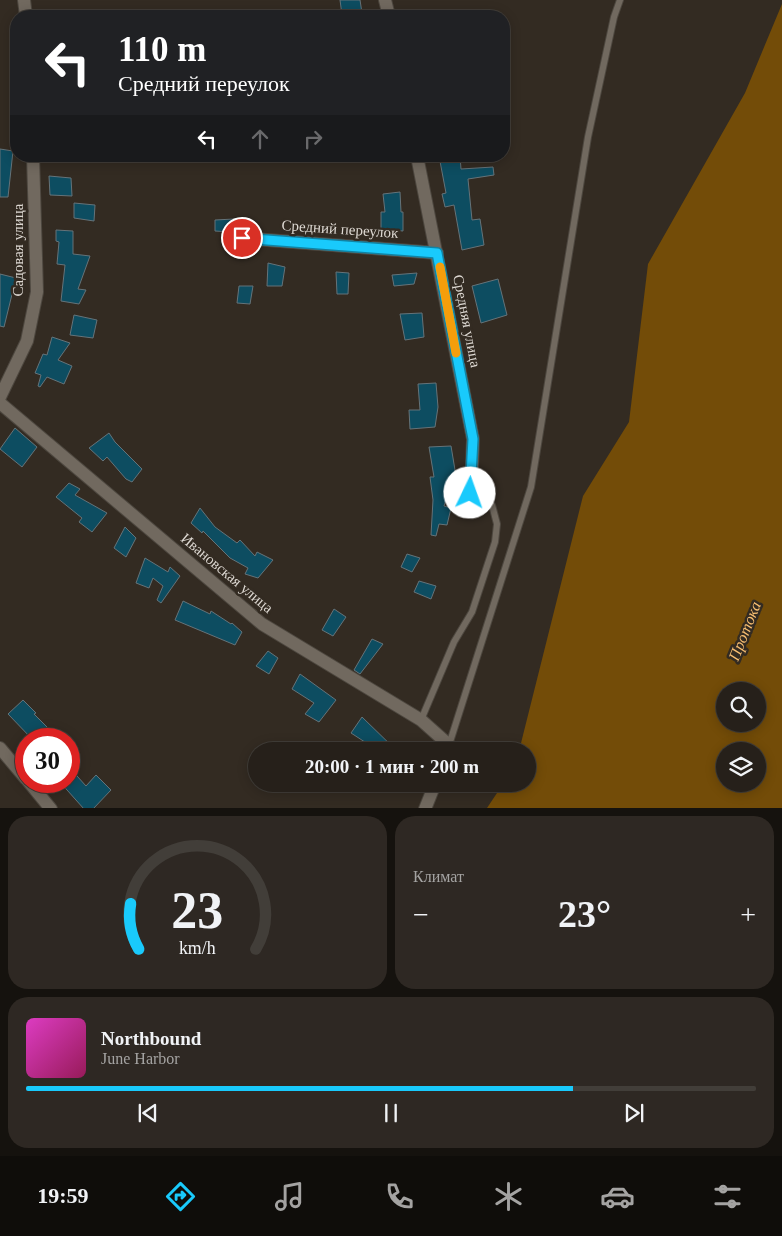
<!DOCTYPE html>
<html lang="ru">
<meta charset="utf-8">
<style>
:root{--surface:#26201a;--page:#2e2823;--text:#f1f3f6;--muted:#a4a3a2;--line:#423e39;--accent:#19cafc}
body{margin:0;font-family:"Times New Roman",serif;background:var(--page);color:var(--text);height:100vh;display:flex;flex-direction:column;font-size:19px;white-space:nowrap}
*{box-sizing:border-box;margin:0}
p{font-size:16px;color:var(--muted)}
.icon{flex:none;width:28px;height:28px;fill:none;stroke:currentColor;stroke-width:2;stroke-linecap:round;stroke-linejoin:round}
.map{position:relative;height:808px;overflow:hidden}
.sheet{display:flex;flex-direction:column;gap:8px;padding:8px;background:#15120e;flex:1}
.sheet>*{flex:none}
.guide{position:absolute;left:10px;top:10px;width:500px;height:152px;border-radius:20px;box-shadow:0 2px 12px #0003,0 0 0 1px var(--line);background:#202124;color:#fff;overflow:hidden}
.tools{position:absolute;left:716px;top:682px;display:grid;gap:10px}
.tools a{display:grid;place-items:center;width:50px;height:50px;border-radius:50%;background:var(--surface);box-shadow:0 2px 12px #0003,0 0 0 1px var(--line);font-size:25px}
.speed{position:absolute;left:15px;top:728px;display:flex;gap:10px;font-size:25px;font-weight:700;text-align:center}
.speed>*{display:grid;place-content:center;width:65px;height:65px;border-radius:50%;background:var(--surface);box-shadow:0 2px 12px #0003,0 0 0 1px var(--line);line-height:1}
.speed .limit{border:8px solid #d22;background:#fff;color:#111}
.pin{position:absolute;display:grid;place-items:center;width:42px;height:42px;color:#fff;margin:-21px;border:2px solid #fff;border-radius:50%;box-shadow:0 1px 5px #0007}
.me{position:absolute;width:55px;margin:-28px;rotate:3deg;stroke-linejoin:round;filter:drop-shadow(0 0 4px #0008)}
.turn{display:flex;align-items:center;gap:18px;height:105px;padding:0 25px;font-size:22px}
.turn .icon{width:65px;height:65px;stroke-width:2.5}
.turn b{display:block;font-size:35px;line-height:42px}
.lanes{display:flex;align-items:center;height:48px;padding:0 25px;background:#0003;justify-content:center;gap:25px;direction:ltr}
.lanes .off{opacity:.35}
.big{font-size:38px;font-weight:700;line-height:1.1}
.sheet .tile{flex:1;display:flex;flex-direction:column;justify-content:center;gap:8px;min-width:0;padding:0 18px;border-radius:20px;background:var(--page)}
.sheet .dial{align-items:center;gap:0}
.dial svg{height:130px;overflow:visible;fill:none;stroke:var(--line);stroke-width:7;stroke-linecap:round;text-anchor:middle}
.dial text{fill:var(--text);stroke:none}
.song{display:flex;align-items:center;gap:15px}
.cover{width:60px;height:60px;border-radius:8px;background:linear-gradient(135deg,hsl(310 70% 55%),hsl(330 70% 35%))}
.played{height:5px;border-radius:2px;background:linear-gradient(90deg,var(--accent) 75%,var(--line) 75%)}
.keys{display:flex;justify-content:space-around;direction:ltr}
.heat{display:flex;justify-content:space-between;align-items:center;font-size:28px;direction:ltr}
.sheet .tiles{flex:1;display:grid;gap:8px;grid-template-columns:1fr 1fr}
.tile:last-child{grid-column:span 2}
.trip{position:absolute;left:248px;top:742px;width:288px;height:50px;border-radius:25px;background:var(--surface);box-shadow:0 2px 12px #0003,0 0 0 1px var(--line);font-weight:700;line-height:50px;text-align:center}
.tab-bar{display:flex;height:80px;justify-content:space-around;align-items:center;background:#0f0d0a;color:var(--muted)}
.tab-bar .icon{width:35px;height:35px}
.tab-bar .current{color:var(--accent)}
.tab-bar b{font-size:22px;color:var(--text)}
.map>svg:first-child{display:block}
.water{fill:#734c08;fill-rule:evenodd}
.building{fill:#0d4d61;stroke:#657379}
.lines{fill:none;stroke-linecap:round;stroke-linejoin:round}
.lane-casing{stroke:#4d473f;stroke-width:8}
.street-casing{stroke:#4d473f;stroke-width:14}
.lane{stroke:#71695f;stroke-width:6}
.street{stroke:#71695f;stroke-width:12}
.route-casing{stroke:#1083a4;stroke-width:12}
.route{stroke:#19cafc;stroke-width:9}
.slow{stroke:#f59e0b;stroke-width:9}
.labels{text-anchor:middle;stroke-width:5;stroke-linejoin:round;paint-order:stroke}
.street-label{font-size:15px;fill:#ddd8d2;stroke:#332b22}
.water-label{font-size:16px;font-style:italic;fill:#f8be71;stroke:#332b22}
</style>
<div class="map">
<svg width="782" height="809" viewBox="0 0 782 809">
<rect width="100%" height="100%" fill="#332b22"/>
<!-- water -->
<path class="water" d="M782 4V808H487L503 784H526V751H519L583 496 629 422 648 264 745 93ZM725 691H758V724H725ZM725 751H758V784H725Z"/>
<!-- building -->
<g class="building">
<path d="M340 0H360L362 13 342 15Z"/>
<path d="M0 149 13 151 8 197H0Z"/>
<path d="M439 156H460L461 169 493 167 494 175 468 179 472 220 480 219 484 245 462 250 454 205 445 207 442 194 446 193Z"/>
<path d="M49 176 71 178 72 196 50 195Z"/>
<path d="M400 192 401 212H403V231L381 229V212H385L383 194Z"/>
<path d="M74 203 95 205 94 221 74 218Z"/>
<path d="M234 219 231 232 215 231V220Z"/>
<path d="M56 230 73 231V254L90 256 78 289 86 290 79 304 61 301 65 265 57 264 59 242 56 241Z"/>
<path d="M268 263 285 267 282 286H267Z"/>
<path d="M336 272 349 273 348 294H337Z"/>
<path d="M417 273 414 284 394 286 392 275Z"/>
<path d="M0 274 16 278 4 327 0 326Z"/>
<path d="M498 279 507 315 481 323 472 286Z"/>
<path d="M239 286H253L250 304 237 303Z"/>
<path d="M422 313 424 337 405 340 400 314Z"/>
<path d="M74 315 97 320 93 338 70 335Z"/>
<path d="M52 337 70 343 58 360 72 366 64 384 47 377 40 387 38 386 41 375 35 373 43 354 47 355Z"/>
<path d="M436 383 438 407 435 427 410 429 409 410H420L418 384Z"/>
<path d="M15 428 37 447 22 467 0 449Z"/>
<path d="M109 433 115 442 142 469 132 482 126 479 107 457 103 461 89 448Z"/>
<path d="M451 446 455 470 444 506 451 508 447 525 439 524 436 536 431 535 433 500 430 477H434L429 447Z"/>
<path d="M69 483 80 489 75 495 107 513 92 532 79 522 82 518 56 497Z"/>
<path d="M200 508 215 527 237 543 240 540 255 556 257 552 273 560 258 578 245 574 248 568 230 558 203 531 202 533 191 523Z"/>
<path d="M125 527 136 538 126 557 114 548Z"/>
<path d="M407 554 420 558 412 572 401 567Z"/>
<path d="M145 558 168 572 170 567 180 576 161 603 157 600 163 586 153 578 149 588 136 583Z"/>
<path d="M419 581 436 586 431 599 414 592Z"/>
<path d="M183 601 210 614 211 611 231 624 232 623 242 632 235 645 175 620Z"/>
<path d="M334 609 346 617 333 636 322 630Z"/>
<path d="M372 639 383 644 360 674 354 670Z"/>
<path d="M268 651 278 658 269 674 256 666Z"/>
<path d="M300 674 336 700 319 722 305 714 314 703 292 689Z"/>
<path d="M23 700 36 713 34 714 59 739H32L8 714Z"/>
<path d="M362 717 397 751H376L370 747 371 746 351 733Z"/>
<path d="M69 767 86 786 96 775 111 790 93 809H84L59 781H69Z"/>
</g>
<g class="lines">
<defs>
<g id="lane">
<path d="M421 720 454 642 472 612 495 542 497 524 492 505 471 493"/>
<path d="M449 745 531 487 588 137 614 17 620 0"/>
</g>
<g id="street">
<path d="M24 0 26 16"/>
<path d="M385 0 389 16"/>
<path d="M417 156 473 439 471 493"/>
<path d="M241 238 437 253"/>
<path d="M0 397 27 341 37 292 33 156"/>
<path d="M0 403 262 624 421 720 449 745 447 751"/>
<path d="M0 748 26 779"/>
<path d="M28 781 51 809"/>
<path d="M425 809 435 784"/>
</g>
</defs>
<!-- lane casing -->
<use href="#lane" class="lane-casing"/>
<!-- street casing -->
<use href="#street" class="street-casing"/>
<!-- lane -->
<use href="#lane" class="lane"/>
<!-- street -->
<use href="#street" class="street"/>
</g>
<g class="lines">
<defs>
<path id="route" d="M242 238 437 253 473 439 470 493"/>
</defs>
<!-- route casing -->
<use href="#route" class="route-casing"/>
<!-- route -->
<use href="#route" class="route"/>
<!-- slow -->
<path class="slow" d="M440 267 456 353"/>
</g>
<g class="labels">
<!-- street labels -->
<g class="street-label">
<text transform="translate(340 229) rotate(4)" y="5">Средний переулок</text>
<text transform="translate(18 250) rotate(-90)" y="5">Садовая улица</text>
<text transform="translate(467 321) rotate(79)" y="5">Средняя улица</text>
<text transform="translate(227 573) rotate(40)" y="5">Ивановская улица</text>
</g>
<!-- water labels -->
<g class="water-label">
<text transform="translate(744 631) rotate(-68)" y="6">Протока</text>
</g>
</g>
</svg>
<div class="tools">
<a><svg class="icon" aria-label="search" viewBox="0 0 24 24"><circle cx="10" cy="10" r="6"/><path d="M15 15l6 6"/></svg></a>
<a><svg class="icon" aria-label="layers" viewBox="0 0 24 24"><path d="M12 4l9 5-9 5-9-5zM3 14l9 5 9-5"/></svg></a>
</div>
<div class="speed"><div class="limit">30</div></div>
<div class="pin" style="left:242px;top:238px;background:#d93025"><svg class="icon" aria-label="arrive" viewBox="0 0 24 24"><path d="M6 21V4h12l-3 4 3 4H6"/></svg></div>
<svg class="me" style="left:470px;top:493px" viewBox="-20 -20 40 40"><circle r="19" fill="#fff"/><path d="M0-13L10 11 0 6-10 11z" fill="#19cafc"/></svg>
<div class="trip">20:00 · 1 мин · 200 m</div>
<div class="guide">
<div class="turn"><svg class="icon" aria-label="left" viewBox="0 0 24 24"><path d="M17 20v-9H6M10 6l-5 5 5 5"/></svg><div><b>110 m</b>Средний переулок</div></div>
<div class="lanes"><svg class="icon" aria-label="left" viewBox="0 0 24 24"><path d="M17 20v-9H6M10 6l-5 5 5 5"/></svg><svg class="icon off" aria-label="ahead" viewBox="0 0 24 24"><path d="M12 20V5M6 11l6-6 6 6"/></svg><svg class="icon off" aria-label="right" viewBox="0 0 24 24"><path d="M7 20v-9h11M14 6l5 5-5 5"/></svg></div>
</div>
</div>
<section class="sheet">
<div class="tiles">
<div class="tile dial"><svg viewBox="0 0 100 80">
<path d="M14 69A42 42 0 1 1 86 69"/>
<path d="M14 69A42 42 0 0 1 9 41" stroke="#19cafc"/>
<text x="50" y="56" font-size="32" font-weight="700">23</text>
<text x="50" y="72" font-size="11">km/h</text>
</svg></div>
<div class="tile"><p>Климат</p>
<div class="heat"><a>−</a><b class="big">23°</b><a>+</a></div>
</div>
<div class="tile">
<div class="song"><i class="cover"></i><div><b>Northbound</b><p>June Harbor</p></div></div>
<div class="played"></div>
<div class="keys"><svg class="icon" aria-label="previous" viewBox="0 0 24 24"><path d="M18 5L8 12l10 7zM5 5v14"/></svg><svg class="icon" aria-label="pause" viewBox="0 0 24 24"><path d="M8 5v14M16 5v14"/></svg><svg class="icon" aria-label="next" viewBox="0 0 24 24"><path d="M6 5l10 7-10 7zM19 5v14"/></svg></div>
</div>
</div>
</section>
<nav class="tab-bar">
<b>19:59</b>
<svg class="icon current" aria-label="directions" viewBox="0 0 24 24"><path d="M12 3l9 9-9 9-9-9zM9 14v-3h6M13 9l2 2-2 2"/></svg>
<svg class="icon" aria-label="music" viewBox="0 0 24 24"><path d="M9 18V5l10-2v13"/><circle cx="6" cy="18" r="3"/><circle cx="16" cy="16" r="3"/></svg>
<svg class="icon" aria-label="phone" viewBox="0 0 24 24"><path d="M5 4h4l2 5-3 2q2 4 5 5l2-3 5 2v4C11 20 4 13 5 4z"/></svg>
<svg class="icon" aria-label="climate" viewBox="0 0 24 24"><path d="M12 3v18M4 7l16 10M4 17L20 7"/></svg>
<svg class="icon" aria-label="car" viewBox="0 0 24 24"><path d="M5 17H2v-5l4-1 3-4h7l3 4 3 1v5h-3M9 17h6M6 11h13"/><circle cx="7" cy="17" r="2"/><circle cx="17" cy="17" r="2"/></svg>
<svg class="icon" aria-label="filters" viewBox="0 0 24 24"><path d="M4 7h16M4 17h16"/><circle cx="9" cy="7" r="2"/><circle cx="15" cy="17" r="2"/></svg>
</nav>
